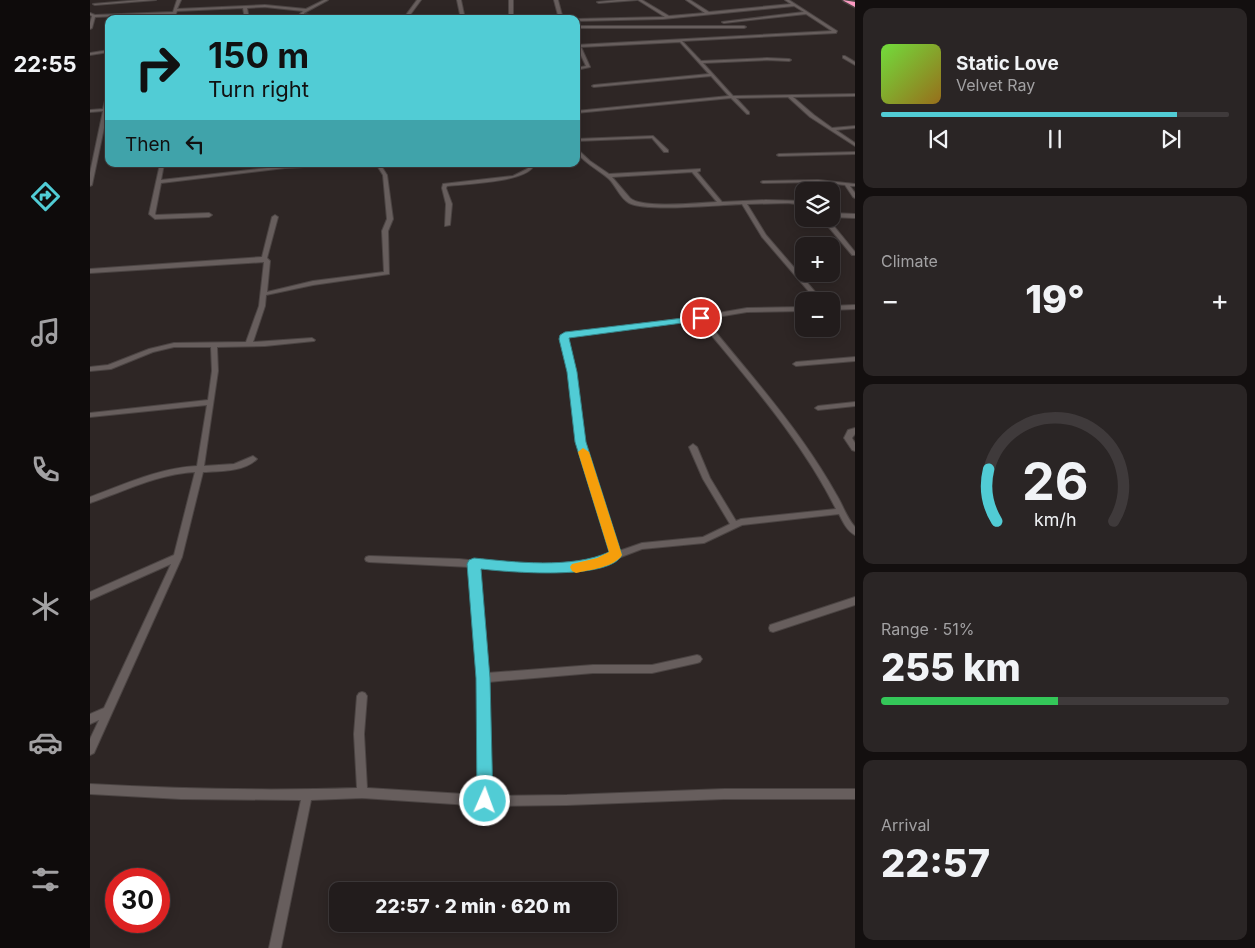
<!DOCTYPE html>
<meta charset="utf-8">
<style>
:root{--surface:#221c1c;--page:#2a2525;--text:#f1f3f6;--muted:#a2a1a3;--line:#3f3a3b;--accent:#51ccd5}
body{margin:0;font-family:Inter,sans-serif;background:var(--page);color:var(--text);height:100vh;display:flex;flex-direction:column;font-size:19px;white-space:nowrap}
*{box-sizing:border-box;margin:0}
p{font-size:16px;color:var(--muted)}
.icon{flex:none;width:28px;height:28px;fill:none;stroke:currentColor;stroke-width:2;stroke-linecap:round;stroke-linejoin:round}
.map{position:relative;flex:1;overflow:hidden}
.sheet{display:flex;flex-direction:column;gap:8px;padding:8px;background:#130f0f;width:400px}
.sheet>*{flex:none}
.hud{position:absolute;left:15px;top:15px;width:475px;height:152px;border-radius:10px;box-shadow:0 2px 12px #0003,0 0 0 1px var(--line);background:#51ccd5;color:#111;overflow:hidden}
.tools{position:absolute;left:705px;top:182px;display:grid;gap:10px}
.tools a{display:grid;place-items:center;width:45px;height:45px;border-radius:10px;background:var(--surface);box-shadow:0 2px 12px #0003,0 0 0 1px var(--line);font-size:25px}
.speed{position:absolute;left:15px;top:868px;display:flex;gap:10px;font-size:25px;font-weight:700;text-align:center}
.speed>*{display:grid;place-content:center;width:65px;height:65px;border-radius:50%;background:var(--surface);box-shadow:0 2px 12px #0003,0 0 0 1px var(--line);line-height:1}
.speed .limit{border:8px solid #d22;background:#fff;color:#111}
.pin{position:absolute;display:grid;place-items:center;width:42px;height:42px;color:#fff;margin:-21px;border:2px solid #fff;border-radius:50%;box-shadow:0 1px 5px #0007}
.me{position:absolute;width:55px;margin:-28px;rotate:2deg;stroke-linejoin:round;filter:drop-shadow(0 0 4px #0008)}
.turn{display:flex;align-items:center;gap:18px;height:105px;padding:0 20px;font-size:22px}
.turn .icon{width:65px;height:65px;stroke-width:2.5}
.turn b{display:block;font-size:35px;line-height:42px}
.then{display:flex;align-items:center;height:48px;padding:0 20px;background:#0003;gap:10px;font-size:19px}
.big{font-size:38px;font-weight:800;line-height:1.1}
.sheet .tile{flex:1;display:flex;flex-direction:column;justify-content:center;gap:8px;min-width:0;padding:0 18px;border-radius:10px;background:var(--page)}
.sheet .dial{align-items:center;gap:0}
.dial svg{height:130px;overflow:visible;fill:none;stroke:var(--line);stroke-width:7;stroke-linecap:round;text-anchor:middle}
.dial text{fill:var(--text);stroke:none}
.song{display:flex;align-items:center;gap:15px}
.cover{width:60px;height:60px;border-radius:8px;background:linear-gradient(135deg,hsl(100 70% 55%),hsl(40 70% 35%))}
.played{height:5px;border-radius:2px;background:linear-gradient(90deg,var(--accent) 85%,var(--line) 85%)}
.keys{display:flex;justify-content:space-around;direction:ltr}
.heat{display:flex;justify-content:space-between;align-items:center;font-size:28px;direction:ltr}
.charge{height:8px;border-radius:4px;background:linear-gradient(90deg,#34c759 51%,var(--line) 0)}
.trip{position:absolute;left:239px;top:882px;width:288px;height:50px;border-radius:10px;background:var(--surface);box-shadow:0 2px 12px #0003,0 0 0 1px var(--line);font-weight:800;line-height:50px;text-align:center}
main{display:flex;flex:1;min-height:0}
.menu{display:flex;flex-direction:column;width:90px;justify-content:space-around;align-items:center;background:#0e0b0b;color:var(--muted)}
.menu .icon{width:35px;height:35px}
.menu .current{color:var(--accent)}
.menu b{font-size:22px;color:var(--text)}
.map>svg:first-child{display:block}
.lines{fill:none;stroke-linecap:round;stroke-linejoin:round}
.street-casing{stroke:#4b4443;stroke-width:2}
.highway-casing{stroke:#4b4443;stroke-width:3}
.street{fill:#675e5d;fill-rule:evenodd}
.highway{fill:#fb9ac2;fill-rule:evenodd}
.route{fill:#51ccd5;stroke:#35858a}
.slow{fill:#f59e0b}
</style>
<main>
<nav class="menu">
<b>22:55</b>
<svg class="icon current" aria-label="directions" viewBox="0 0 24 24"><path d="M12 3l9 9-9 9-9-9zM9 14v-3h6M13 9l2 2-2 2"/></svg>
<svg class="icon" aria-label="music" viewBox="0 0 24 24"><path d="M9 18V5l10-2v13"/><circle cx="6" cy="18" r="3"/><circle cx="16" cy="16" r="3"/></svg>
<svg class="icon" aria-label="phone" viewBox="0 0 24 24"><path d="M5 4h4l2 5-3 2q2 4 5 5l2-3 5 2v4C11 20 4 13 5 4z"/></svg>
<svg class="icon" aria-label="climate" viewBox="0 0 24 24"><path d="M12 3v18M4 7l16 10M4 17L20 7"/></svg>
<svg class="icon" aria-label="car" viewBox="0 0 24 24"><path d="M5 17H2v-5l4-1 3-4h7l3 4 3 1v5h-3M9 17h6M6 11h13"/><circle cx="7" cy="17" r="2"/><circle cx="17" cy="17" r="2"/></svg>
<svg class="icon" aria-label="filters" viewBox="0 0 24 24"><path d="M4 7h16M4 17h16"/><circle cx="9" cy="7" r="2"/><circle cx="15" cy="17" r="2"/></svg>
</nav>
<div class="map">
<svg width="765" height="948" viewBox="0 0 765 948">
<rect width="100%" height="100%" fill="#2e2625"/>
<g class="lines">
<defs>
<g id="street">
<path d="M49 0H66L5 5 3 4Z"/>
<path d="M87 0H91L87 9 175 5 216 9 234 0H238L214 13V14L242 19 213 16 212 19H208L209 15 213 11 175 7 157 8 159 19H155L153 8 87 11 84 19H80L82 14 5 17 2 28 0 29V23L2 16 0 15V13L5 15 83 12Z"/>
<path d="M327 0H331L317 19H313Z"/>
<path d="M367 0H371L375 19H371Z"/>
<rect x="419" y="0" width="4" height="19"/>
<path d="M464 0H468L473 19H469Z"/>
<path d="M527 0H547L509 3 507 2Z"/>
<path d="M548 0H552L579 16 615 13 596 0H600L619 12 701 4 695 0H699L747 31 746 33 592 41 611 61 677 58 699 59 701 60 699 61 677 60 613 63 643 96 765 94V96L703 97 724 115 742 128 765 126V128L746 130 765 143V146L720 117 698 97 646 98 659 112V114H657L641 98 486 113V111L639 96 621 76 504 87 502 86 504 85 619 74 590 42 491 47 500 67 486 70V68L496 66 486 45 742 31 716 14 634 23 632 22 714 12 704 6 573 19 486 21V19L575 17Z"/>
<path d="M486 26H654L656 27 654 28H486Z"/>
<path d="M19 50V52L0 55V53Z"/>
<path d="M753 56H755L765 62V65L753 58Z"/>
<path d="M19 91V104L2 185 0 186V173L13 111 0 112V110L13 109 17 92Z"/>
<path d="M563 136 578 150V152H574L562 138 486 141V139Z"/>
<path d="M486 148 500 161 519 174 610 169V171L607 172 632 202 676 200 714 201V205L698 203 657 204 676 235 733 301H727L672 237 652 204C629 205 556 212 539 203 530 198 526 186 519 179 509 170 496 164 486 152ZM602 172 627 202C610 203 552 209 540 198L522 177Z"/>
<path d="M765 152V154L689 156 687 155 689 154Z"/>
<path d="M70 164H74L71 180 195 166 256 164 254 165 195 168 71 183 65 214 66 215 119 213 122 215 119 217 65 219 59 214Z"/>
<path d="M286 164H290L297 175 303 219 298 231 299 274 223 285 176 295 175 306 163 342 222 338 225 340 224 341 175 346 127 347 128 371 114 466 144 464 163 456 167 459C154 472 130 471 113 472L92 557 4 753 0 755V739L9 720 0 724V714L14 708 81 564 0 600V592L84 555 105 472C68 474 35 491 0 503V497C35 484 69 468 107 466L117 405 0 417V413L118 400 122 371 121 347H84L63 352 21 369 0 371V367L18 365 59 349 84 343 156 342 169 306 174 262 0 273V269L172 257 182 217 185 215 188 217 177 258 180 261 177 292 223 281 294 272 292 231 297 219 293 175Z"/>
<path d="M437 164H441L443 167C433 182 376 184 357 186L356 188 362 204 360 225 355 226 356 204 352 188 353 184 423 176 437 169 439 167Z"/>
<path d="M728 180 765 184V186H760L765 193V198L763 197 755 185 728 182 673 183 671 182 673 181Z"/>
<path d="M741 213 765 214V218L741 217Z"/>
<path d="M732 219H738L765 252V255H762Z"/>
<path d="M765 305V309L741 310V306Z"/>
<path d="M714 307V311L657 312 615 319C648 360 683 399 713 442 725 459 736 476 746 494 753 505 756 517 765 527V535C757 531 753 522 749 514L652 525 614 543 552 549 510 565 487 570H416L388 567 397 673 503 665H562L607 655 610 656 612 659 610 662 607 663 562 673H503L398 682 400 796 477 795 634 789H765V799H634L477 805 395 806 272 798 221 800 191 948H179L211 800 91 799 0 794V784C89 789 177 791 267 788L264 734 267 696 269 693 272 692 275 693 277 696 274 734 277 788 390 795 388 678 380 567 279 562 276 561 275 559 276 557 279 556 369 559 416 564H487L509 559 522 554 487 442 477 360 471 339 473 334 611 316 657 308ZM609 320C658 380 711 439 746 509L651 519 646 521 620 478 607 447 603 444 599 447 613 479 640 524 613 537 552 543 529 551 495 442 483 360 477 339 478 337Z"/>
<path d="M765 357V361L706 366 703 364 706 362Z"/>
<path d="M765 402V406L728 410 725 408 728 406Z"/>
<path d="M765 428V434L762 438 765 443V451L762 450 754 438 758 430Z"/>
<path d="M765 597V605L683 632 680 631 679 628 680 625 683 624Z"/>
</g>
<path id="highway" d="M753 0 765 2V7L754 1Z"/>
</defs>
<!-- street casing -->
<use href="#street" class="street-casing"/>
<!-- highway casing -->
<use href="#highway" class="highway-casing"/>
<!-- street -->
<use href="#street" class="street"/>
<!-- highway -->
<use href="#highway" class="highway"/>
</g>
<!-- route -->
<path class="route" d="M611 316H615V320L479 338 487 372 496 442 532 555C519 581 417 572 391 569L400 678 403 801 400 806 395 809 389 806 387 801 386 678 377 564 379 560 384 558C424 562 482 569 519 552L485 442 477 372 469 339 470 335 475 332Z"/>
<!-- slow -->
<path class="slow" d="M493 448 499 452 532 555C525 567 499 570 486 573L482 571 480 567 482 564 507 558 519 552 488 452Z"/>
</svg>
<div class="tools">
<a><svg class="icon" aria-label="layers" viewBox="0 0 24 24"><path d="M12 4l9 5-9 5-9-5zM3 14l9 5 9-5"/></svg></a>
<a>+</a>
<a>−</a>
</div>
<div class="speed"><div class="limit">30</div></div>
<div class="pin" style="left:611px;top:318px;background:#d93025"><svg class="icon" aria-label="arrive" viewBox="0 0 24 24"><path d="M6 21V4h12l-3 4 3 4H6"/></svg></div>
<svg class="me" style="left:395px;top:801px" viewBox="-20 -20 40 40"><circle r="17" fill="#51ccd5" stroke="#fff" stroke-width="3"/><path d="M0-11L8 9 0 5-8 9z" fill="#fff"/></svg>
<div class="trip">22:57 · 2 min · 620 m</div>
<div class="hud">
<div class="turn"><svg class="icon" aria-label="right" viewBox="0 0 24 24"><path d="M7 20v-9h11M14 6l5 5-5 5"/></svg><div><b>150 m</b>Turn right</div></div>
<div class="then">Then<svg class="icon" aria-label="left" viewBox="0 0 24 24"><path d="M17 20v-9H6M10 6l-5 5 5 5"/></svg></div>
</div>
</div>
<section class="sheet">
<div class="tile">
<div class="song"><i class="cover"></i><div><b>Static Love</b><p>Velvet Ray</p></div></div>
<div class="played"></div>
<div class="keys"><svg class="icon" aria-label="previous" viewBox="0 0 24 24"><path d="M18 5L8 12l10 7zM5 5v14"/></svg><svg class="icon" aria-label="pause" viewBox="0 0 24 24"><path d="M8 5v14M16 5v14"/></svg><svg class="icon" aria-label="next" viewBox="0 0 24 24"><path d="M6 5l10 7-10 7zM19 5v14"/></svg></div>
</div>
<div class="tile"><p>Climate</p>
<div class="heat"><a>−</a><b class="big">19°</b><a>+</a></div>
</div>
<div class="tile dial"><svg viewBox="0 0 100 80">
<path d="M14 69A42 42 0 1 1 86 69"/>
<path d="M14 69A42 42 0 0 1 9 37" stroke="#51ccd5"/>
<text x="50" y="56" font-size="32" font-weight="700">26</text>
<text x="50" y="72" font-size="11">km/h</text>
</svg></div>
<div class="tile"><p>Range · 51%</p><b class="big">255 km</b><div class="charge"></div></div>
<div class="tile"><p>Arrival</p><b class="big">22:57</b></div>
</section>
</main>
